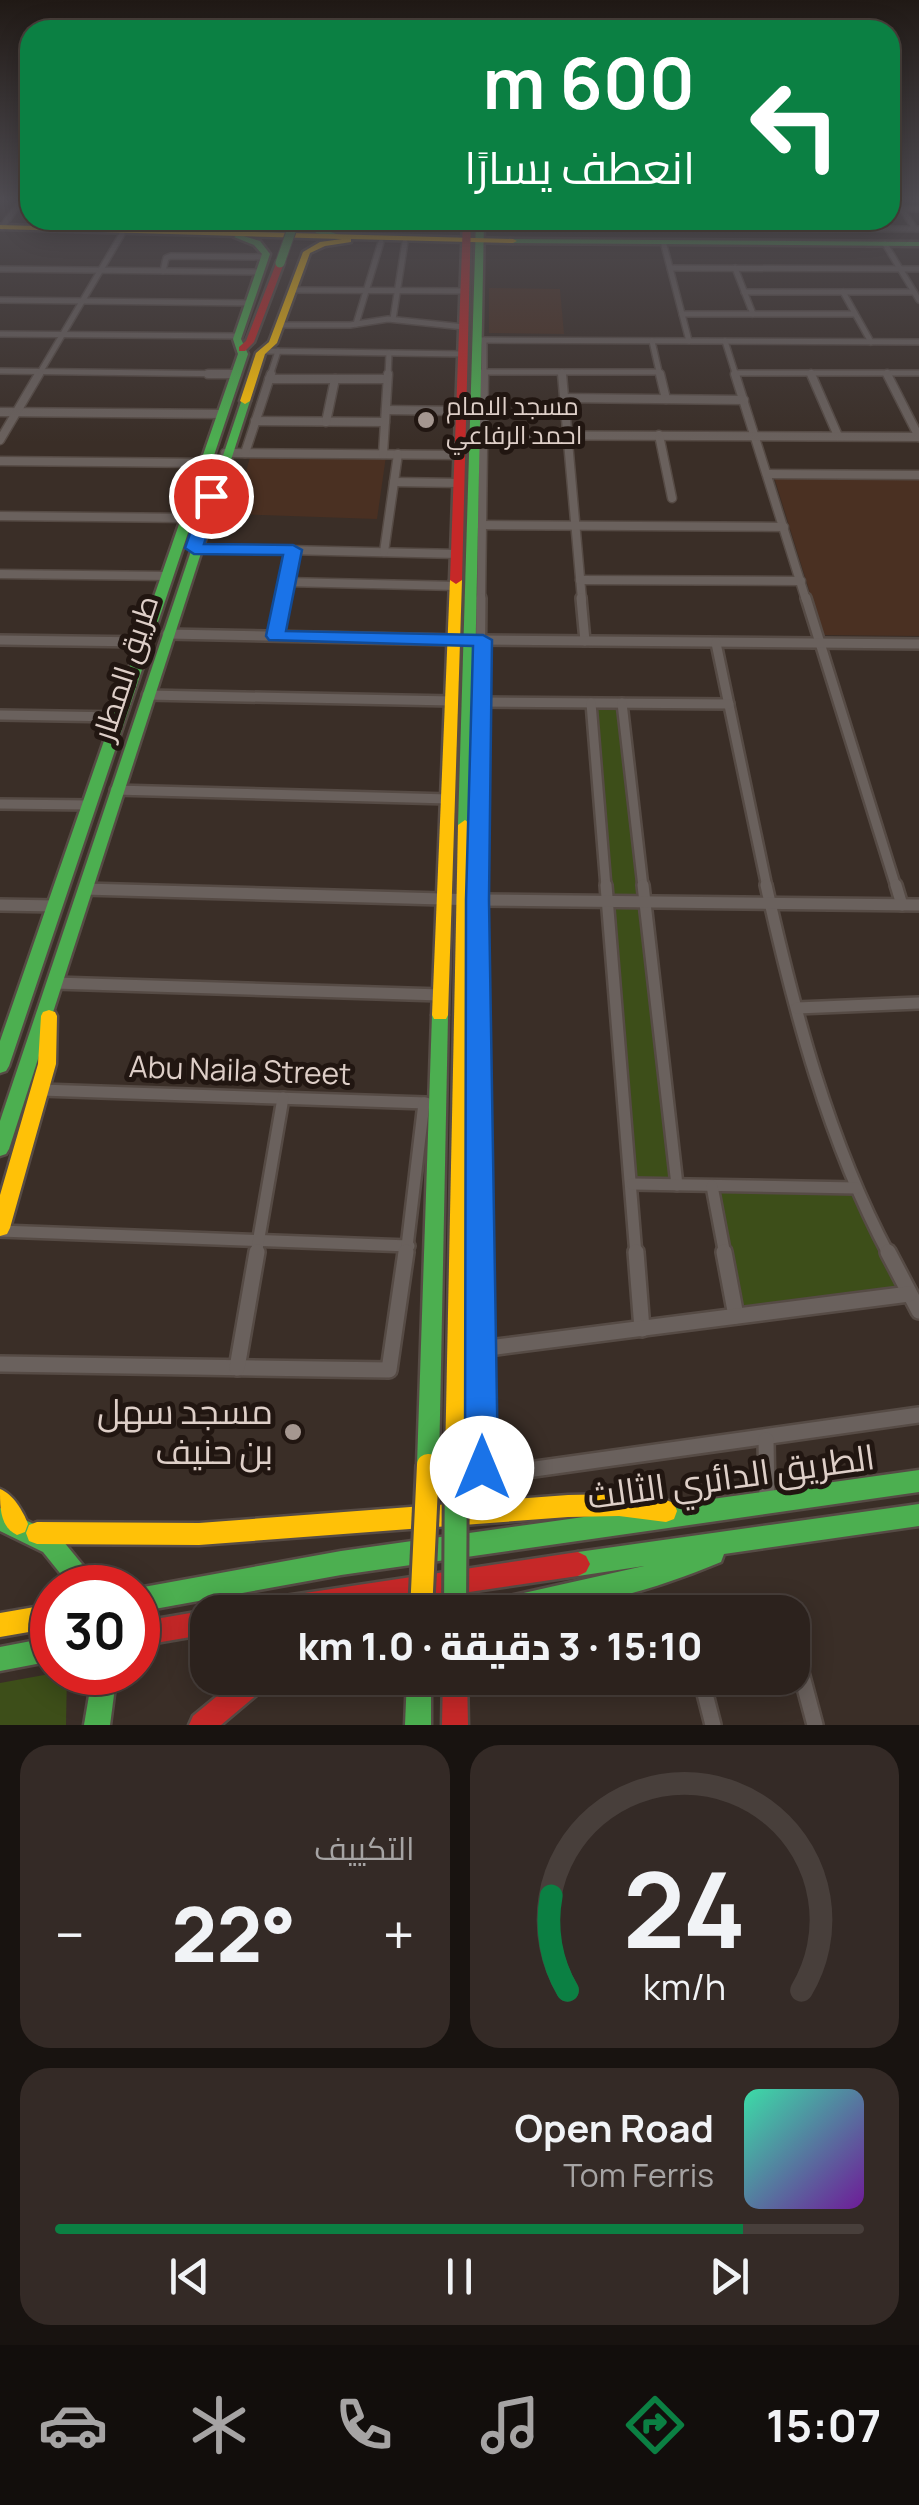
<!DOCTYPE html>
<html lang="ar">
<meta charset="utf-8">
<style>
:root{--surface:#2c221d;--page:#342a26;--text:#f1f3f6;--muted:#a6a4a4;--line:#483f3b;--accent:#0b8043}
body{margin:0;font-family:Manrope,Cairo,sans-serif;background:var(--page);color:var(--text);direction:rtl;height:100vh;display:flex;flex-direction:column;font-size:38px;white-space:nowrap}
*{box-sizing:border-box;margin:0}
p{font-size:32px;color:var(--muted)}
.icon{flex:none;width:55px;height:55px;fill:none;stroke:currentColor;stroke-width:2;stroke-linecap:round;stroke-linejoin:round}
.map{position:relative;height:1725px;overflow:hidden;direction:ltr}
.details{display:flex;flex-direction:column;gap:20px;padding:20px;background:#181310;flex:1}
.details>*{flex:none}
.guide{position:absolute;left:20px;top:20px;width:880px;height:210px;border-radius:30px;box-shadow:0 5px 25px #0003,0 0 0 2px var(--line);direction:rtl;background:#0b8043;color:#fff;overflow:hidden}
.speed{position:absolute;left:30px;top:1565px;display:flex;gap:20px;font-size:50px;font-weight:700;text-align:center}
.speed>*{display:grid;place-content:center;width:130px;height:130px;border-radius:50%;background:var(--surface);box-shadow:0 5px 25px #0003,0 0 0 2px var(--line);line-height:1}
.speed .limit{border:15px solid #d22;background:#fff;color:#111}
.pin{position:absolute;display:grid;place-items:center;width:85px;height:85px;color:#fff;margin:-42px;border:5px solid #fff;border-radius:50%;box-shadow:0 2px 10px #0007}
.me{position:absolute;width:110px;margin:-55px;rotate:0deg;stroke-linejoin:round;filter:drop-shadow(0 0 8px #0008)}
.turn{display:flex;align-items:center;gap:35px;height:210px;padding:0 40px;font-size:45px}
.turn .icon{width:130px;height:130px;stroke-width:2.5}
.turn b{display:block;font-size:70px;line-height:85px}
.big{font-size:75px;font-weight:800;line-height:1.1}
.details .tile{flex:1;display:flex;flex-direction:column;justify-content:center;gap:15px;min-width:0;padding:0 35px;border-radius:30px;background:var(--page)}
.details .dial{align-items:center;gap:0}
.dial svg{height:260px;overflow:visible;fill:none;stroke:var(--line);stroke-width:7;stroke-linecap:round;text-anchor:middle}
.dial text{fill:var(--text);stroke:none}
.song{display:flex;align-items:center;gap:30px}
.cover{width:120px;height:120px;border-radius:15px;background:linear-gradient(135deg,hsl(160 70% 55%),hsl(280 70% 35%))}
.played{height:10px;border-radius:5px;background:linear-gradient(90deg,var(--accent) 85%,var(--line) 85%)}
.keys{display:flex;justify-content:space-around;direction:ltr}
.heat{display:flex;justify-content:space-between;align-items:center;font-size:55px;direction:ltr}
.details .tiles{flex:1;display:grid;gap:20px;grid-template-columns:1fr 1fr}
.tile:last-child{grid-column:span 2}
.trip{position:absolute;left:190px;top:1595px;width:620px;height:100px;border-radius:30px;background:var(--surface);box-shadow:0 5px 25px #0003,0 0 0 2px var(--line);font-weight:800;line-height:100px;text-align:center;direction:rtl}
.tabs{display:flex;height:160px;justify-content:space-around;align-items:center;background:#120e0c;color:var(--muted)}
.tabs .icon{width:70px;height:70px}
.tabs .current{color:var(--accent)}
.tabs b{font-size:45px;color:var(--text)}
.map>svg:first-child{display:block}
.built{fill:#4a3022}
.green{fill:#3d4e19}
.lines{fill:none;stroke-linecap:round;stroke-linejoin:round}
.street-far4-casing{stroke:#564b45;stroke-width:8}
.street-far3-casing{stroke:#564b45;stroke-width:11}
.street-far2-casing{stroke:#564b45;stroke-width:14}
.street-far1-casing{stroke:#564b45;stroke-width:16}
.street-casing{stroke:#564b45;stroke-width:20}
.fast-casing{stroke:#564b45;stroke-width:5}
.slow-casing{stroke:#564b45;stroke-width:5}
.jam-casing{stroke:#564b45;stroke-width:5}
.street-far4{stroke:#6a615d;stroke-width:5}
.street-far3{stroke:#6a615d;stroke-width:8}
.street-far2{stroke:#6a615d;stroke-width:9}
.street-far1{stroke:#6a615d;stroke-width:11}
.street{stroke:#6a615d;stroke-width:15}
.fast{fill:#4caf50;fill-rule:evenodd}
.slow{fill:#ffc107;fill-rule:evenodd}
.jam{fill:#c62828;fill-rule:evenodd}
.fast-bridge-far1-casing{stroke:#564b45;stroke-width:11;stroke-linecap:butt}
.fast-bridge-casing{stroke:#564b45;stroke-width:28;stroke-linecap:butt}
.slow-bridge-casing{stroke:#564b45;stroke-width:28;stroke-linecap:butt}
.fast-bridge-far1{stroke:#4caf50;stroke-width:9}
.fast-bridge{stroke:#4caf50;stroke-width:22}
.slow-bridge{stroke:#ffc107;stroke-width:22}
.route{fill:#1a73e8;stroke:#114b97;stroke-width:2.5}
.poi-dot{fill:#a59790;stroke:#211611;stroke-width:4}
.labels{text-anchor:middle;stroke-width:10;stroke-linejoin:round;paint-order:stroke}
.far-poi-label{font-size:25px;fill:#decfc8;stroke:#211611;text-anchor:start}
.street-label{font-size:30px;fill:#decfc8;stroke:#211611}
.near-poi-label{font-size:35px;fill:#decfc8;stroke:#211611;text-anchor:end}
.near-street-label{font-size:35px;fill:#decfc8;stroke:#211611}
</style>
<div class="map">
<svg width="919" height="1725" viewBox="0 0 919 1725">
<rect width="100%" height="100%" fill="#3a2e27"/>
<!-- built -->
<g class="built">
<path d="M489 288 560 289 564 334 489 333Z"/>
<path d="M251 454 386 456 377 519 234 514Z"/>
<path d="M774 477H919V636L823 635Z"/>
</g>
<!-- green -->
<g class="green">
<path d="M591 701H622L677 1185 632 1184Z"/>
<path d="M714 1187 856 1189 908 1293 730 1317Z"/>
<path d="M55 1673H67L66 1725H0V1683Z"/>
</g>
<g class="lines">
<defs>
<g id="street-far4">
<path d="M896 200 915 229"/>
<path d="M890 209H919"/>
<path d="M2 227 22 200"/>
<path d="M550 227 919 229"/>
<path d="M885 244 919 300"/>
<path d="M664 245 689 341"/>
<path d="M670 268 919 269"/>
<path d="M735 268 753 314"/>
<path d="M0 269 261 272"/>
<path d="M163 271 166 258 171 256 266 257"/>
<path d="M292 290 466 291"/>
<path d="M744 292H914"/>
<path d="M843 292 871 342"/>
<path d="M0 300 250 303"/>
<path d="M682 314H855"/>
<path d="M393 319 405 242"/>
<path d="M356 324 381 242"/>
<path d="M280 325H350L388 319 464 327"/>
<path d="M0 334 238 336"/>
<path d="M480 340 919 342"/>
<path d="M652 341 660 376"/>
<path d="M725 341 736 376"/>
<path d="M262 351 464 354"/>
<path d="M0 371 237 374"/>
<path d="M481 372H659"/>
<path d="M562 372V376"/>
<path d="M735 373H919"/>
<path d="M38 376 122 234"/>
<path d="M270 376 278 351"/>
<path d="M388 376 389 353"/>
<path d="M484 376V340"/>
</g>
<g id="street-far3">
<path d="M208 374H237"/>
<path d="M562 374 582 600"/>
<path d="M660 374 666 399"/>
<path d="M735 374 806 600"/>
<path d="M811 374 838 436"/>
<path d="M887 374 919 437"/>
<path d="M269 379H387"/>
<path d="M564 398 744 400"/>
<path d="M386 410 462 411"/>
<path d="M0 412 223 414"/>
<path d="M255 421 385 422"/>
<path d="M326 422 335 379"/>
<path d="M480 435 919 437"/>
<path d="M659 435 672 498"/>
<path d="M0 440 39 374"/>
<path d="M225 453 461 455"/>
<path d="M245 453 271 374"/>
<path d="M383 454 388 374"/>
<path d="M0 461 206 463"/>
<path d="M767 474 919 475"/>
<path d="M394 482 460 483"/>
<path d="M0 516 188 518"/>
<path d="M480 525 784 527"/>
<path d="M194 548 458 554"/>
<path d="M384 552 398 454"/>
<path d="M0 574 168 576"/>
<path d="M580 580 801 581"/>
<path d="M286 582 457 586"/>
<path d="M283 600 293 550"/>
<path d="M481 600 484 374"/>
</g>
<g id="street-far2">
<path d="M581 598 585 641"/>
<path d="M806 598 896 887"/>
<path d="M167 634 458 640"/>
<path d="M275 636 283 598"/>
<path d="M0 640 146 642"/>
<path d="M480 640 919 644"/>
<path d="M716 643 767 887"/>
<path d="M147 695 452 701"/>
<path d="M478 702 729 704"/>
<path d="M591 703 606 887"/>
<path d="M622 703 643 887"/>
<path d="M0 715 120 717"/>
<path d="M115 790 449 799"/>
<path d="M0 804 90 805"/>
<path d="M478 887 481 598"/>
</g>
<g id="street-far1">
<path d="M478 885 480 1255"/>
<path d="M606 885 636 1255"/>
<path d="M643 885 677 1185"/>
<path d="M766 885C794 1010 828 1141 889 1255"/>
<path d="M896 885 902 905"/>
<path d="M84 889 478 900 919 905"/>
<path d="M0 905 56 906"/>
<path d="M55 983 441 995"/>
<path d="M797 1008 919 1003"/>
<path d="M41 1090 426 1103"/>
<path d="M632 1184 856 1188"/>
<path d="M712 1186 725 1255"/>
<path d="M0 1231 409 1246"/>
<path d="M256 1255 283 1098"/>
<path d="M406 1255 424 1103"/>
</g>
<g id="street">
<path d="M480 1252 481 1469 485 1476 919 1415"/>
<path d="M636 1252 642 1329"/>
<path d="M724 1252 736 1316"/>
<path d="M888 1252 919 1311"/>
<path d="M481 1349 909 1294"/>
<path d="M0 1364 389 1370 406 1252"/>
<path d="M237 1368 257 1252"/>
<path d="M766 1440 767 1502"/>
<path d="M795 1650 815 1725"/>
<path d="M701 1678 713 1725"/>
</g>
<g id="fast">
<path d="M270 220H279L266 231 240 235 260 241 270 254 241 339 248 354 9 1066 6 1071 0 1073V1041L238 354 233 339 262 254 254 245 234 237 238 235 237 231 261 227Z"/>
<path d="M310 220H318L322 229 342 236 338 238 316 233Z"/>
<path d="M476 220H484L472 825 465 830 458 825Z"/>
<path d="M510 239 919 242V246L513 243Z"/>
<path d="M242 399 250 401 9 1149 6 1154 0 1156V1121Z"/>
<path d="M440 1009 446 1011 448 1015 439 1465 436 1473 428 1476 420 1473 417 1465 432 1015 434 1011Z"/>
<path d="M919 1470V1492L341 1575 138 1612V1588L341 1551Z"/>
<path d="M919 1504V1526L724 1554 721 1562C647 1593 560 1617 480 1612L484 1604 492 1600 644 1566 578 1576 570 1572 566 1564 570 1556 578 1552Z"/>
<path d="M0 1508 59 1536 95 1580 99 1588H72L43 1552 0 1531Z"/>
<path d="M52 1637V1661L0 1671V1647Z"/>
<path d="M93 1672H117L110 1725H84Z"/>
<path d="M407 1678H431V1725H405Z"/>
</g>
<g id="slow">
<path d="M0 225 513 239 517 241 513 243 351 239V242L325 246 310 253 277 343 265 354 250 401 245 404 240 401 256 353 269 342 303 252 320 242 342 239 0 229Z"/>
<path d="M456 576 462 580 448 1015 446 1019H434L432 1015 450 580Z"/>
<path d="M465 820 472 825 467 1460 464 1467 456 1471 448 1467 445 1460 458 825Z"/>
<path d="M49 1010 55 1012 57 1016 56 1064 10 1228 7 1234 0 1236V1195L38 1064 41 1016 43 1012Z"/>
<path d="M0 1489C13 1494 23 1511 28 1524L25 1532 17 1535C0 1527 0 1508 0 1489Z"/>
<path d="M619 1494 666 1500 674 1503 677 1511 674 1519 666 1522 619 1516 568 1517 199 1545 37 1544 29 1541 26 1533 29 1525 37 1522 199 1523 568 1495Z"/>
<path d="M52 1604V1628L0 1637V1613Z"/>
</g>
<g id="jam">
<path d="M463 220H471L462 580 456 584 450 580Z"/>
<path d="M277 261 284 263 254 342 245 351H239V347L246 341Z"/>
<path d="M578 1552 586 1556 590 1564 586 1572 578 1576 333 1612H246L250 1604 258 1600Z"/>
<path d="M208 1610 214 1612H208V1634L138 1646V1622Z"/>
<path d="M239 1678H269L266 1687 221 1725H189L193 1716Z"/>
<path d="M443 1678H467L468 1725H442Z"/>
</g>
</defs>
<!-- street-far4 casing -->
<use href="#street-far4" class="street-far4-casing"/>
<!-- street-far3 casing -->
<use href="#street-far3" class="street-far3-casing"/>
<!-- street-far2 casing -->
<use href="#street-far2" class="street-far2-casing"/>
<!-- street-far1 casing -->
<use href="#street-far1" class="street-far1-casing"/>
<!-- street casing -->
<use href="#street" class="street-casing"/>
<!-- fast casing -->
<use href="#fast" class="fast-casing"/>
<!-- slow casing -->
<use href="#slow" class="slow-casing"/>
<!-- jam casing -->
<use href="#jam" class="jam-casing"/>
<!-- street-far4 -->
<use href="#street-far4" class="street-far4"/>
<!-- street-far3 -->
<use href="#street-far3" class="street-far3"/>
<!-- street-far2 -->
<use href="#street-far2" class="street-far2"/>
<!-- street-far1 -->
<use href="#street-far1" class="street-far1"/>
<!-- street -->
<use href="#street" class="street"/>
<!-- fast -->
<use href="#fast" class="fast"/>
<!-- slow -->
<use href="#slow" class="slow"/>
<!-- jam -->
<use href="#jam" class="jam"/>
<defs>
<path id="fast-bridge-far1" d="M280 263 295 220"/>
<path id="fast-bridge" d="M455 1612 456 1460"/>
<path id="slow-bridge" d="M421 1612 428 1465"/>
</defs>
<!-- fast-bridge-far1 casing -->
<use href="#fast-bridge-far1" class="fast-bridge-far1-casing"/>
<!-- fast-bridge casing -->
<use href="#fast-bridge" class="fast-bridge-casing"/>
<!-- slow-bridge casing -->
<use href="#slow-bridge" class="slow-bridge-casing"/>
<!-- fast-bridge-far1 -->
<use href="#fast-bridge-far1" class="fast-bridge-far1"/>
<!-- fast-bridge -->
<use href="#fast-bridge" class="fast-bridge"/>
<!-- slow-bridge -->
<use href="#slow-bridge" class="slow-bridge"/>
</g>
<!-- sky -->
<linearGradient id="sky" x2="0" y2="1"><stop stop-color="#201915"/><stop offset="0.45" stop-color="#4f4c52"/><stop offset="1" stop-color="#4f4c52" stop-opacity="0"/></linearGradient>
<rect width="919" height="442" fill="url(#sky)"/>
<!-- route -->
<path class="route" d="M211 492 219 496 204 544 293 545 302 550 286 631 483 635 492 640 489 900 498 1468 493 1480 482 1485 470 1480 465 1468 466 900 473 646 269 640 266 636 283 555 194 554 185 548 203 496Z"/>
<!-- markers -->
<g class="poi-dot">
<circle cx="426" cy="420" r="10"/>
<circle cx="293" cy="1432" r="10"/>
</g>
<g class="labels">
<!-- far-poi labels -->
<g class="far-poi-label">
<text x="446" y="415">مسجد الامام<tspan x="446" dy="29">احمد الرفاعي</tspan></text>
</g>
<!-- street labels -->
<g class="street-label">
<text transform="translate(126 668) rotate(-72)" y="10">طريق المطار</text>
<text transform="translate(240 1071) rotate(2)" y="10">Abu Naila Street</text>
</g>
<!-- near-poi labels -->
<g class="near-poi-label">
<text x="273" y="1424">مسجد سهل<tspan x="273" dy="40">بن حنيف</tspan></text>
</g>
<!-- near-street labels -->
<g class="near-street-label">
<text transform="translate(731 1477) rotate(-8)" y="12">الطريق الدائري الثالث</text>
</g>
</g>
</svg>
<div class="speed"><div class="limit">30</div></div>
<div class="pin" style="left:211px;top:496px;background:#d93025"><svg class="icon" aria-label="arrive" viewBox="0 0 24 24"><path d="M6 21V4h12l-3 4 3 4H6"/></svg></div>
<svg class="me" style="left:482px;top:1468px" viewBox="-20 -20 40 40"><circle r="19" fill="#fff"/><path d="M0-13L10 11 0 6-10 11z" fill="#1a73e8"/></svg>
<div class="trip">15:10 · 3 دقيقة · 1.0 km</div>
<div class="guide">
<div class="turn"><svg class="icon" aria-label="left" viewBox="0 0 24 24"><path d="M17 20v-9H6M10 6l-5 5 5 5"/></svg><div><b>600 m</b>انعطف يسارًا</div></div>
</div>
</div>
<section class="details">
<div class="tiles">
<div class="tile dial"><svg viewBox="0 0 100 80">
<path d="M14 69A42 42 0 1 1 86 69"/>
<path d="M14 69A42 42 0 0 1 9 40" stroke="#0b8043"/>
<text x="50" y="56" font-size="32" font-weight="700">24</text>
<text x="50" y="72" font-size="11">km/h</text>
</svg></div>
<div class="tile"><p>التكييف</p>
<div class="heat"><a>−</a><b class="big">22°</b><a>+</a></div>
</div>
<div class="tile">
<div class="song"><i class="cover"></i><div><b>Open Road</b><p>Tom Ferris</p></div></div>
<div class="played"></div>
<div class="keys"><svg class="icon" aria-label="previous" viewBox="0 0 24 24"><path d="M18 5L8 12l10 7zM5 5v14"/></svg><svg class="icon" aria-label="pause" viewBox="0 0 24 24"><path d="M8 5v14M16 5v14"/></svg><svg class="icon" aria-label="next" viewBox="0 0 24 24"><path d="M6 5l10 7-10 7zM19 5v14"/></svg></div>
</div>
</div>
</section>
<nav class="tabs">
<b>15:07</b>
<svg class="icon current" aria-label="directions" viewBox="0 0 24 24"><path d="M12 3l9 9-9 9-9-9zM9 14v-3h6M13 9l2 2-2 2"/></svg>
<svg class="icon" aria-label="music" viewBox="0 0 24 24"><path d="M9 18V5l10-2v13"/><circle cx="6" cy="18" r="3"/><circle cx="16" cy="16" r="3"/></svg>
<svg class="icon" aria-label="phone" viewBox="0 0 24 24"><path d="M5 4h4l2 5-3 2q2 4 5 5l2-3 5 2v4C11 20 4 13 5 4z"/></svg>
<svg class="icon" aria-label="climate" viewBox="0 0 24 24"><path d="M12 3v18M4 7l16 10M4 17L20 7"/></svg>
<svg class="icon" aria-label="car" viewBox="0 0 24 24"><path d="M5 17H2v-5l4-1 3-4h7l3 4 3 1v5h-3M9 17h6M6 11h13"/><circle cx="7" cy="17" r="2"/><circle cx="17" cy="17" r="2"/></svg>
</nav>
